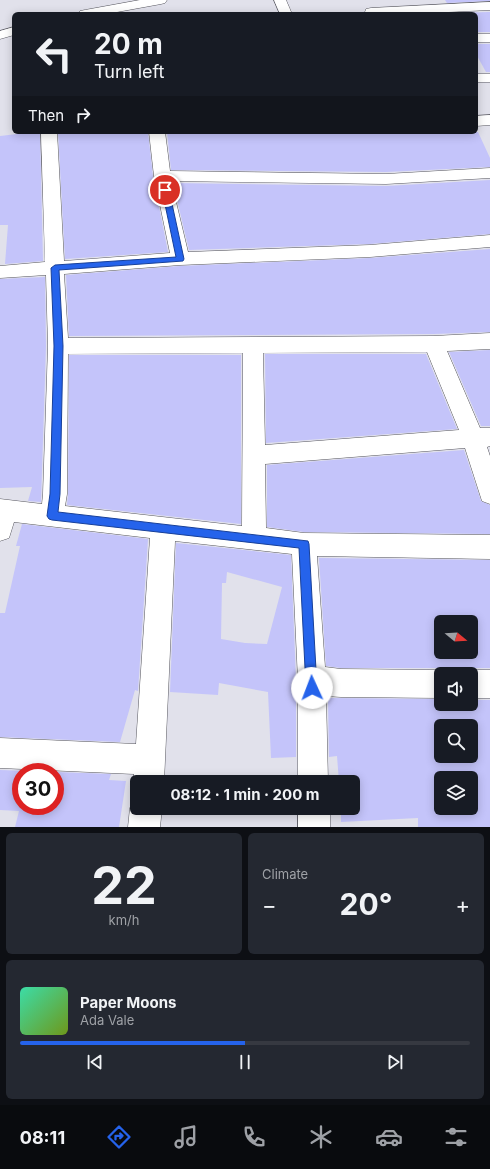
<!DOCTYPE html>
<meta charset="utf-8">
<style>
:root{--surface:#171b24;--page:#242831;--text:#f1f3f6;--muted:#9ea1a6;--line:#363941;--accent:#2563eb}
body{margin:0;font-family:Inter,sans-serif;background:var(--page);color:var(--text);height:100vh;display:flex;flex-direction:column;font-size:15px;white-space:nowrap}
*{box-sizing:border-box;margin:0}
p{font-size:13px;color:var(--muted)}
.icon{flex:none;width:22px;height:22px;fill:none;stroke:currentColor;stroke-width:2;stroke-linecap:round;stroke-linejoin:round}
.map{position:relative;height:827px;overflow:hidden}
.details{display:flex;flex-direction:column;gap:6px;padding:6px;background:#0d0f14;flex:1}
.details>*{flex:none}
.hud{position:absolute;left:12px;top:12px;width:466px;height:122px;border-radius:6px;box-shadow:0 2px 10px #0003;background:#171b24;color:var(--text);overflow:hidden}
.needle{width:26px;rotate:108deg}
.controls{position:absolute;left:434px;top:615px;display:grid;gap:8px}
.controls a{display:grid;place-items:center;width:44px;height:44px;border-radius:6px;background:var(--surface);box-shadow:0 2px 10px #0003;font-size:20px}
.speed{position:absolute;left:12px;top:763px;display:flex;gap:8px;font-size:20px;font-weight:700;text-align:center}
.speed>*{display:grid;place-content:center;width:52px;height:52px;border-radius:50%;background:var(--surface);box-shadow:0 2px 10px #0003;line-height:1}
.speed .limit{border:6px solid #d22;background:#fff;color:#111}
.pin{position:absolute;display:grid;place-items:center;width:34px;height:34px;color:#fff;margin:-17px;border:2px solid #fff;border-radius:50%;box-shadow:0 1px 4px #0007}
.me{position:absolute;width:44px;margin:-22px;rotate:358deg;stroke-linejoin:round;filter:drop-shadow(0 0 3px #0008)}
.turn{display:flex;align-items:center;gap:14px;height:84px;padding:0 16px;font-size:18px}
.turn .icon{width:52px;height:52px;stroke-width:2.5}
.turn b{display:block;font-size:28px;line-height:34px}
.then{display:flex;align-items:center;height:38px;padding:0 16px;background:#0003;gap:8px;font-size:15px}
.big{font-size:30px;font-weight:700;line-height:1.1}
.details .widget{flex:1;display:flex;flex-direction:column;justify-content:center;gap:6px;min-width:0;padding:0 14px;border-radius:6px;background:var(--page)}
.details .dial{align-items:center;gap:0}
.dial b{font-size:52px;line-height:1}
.song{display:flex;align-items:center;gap:12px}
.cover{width:48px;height:48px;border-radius:6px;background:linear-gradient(135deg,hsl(160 70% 55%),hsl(80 70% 35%))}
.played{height:4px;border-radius:2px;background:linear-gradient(90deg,var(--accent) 50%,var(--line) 50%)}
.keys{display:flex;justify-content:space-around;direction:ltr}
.heat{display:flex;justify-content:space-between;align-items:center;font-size:22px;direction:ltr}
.details .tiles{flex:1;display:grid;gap:6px;grid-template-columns:1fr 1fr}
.widget:last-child{grid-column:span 2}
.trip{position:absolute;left:130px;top:775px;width:230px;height:40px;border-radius:6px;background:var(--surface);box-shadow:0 2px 10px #0003;font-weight:700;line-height:40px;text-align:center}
.dock{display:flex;height:64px;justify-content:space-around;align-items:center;background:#090b0e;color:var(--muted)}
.dock .icon{width:28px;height:28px}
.dock .on{color:var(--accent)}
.dock b{font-size:18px;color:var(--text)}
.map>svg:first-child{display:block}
.building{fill:#c4c4fa;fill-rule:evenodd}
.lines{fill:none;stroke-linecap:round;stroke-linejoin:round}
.minor-casing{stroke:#585860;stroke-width:1}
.minor{fill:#fff;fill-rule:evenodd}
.route{fill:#2563eb;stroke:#184099}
</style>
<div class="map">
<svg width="490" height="827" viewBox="0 0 490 827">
<rect width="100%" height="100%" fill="#e1e1eb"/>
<!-- building -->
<g class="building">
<path d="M445 0H490V1L447 3Z"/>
<path d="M490 12V32H476V14L453 13Z"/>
<path d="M476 44H490V72H486L476 54Z"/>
<path d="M34 132H40L43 261 5 264 8 225H0V136Z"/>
<path d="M58 132H148L153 176 168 252 65 259Z"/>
<path d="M167 132H478L490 158V167L386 172 171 170Z"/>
<path d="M490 180V234L370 244 189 250 173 183 386 186Z"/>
<path d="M490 249V332L434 334 69 336 66 275 180 266 370 258Z"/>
<path d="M45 277 46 346 41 502 28 501 32 487 0 488V279Z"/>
<path d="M490 350V426H481L449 352Z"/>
<path d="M265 354H426L457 429 266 443Z"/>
<path d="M69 355H241V524L67 505 68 494Z"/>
<path d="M464 450 481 501 490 505V534L304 532 267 527V465Z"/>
<path d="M22 524 148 539 138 691 135 690 120 742 0 737V613H5L20 546H16Z"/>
<path d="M176 543 291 555 296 680V757L271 758 268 692 219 683 218 695 170 692ZM227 572 282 587 267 644 245 643 221 639 222 583H226Z"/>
<path d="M319 558 490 560V668H471L460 674H452L441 668H341L326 666ZM441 622H471V652H441Z"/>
<path d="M328 698 441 699V704H471V700H490V827H418V818L341 822V808H353V782H339L337 756 329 757ZM441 726H471V756H441ZM441 778H471V808H441Z"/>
<path d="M0 770 111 774 109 780 126 781 119 827H15L19 811 0 810ZM21 772H55V806H21Z"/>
</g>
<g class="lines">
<defs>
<g id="minor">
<path d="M140 0H167L165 3 161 4 106 14H79L80 11 85 10Z"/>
<path d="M274 0H286L292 14H280Z"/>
<path d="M490 2V10L407 14H366L365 12 366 9 371 8Z"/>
<path d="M14 27V35L0 39V31Z"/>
<rect x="476" y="34" width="14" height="8"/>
<rect x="476" y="74" width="14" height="8"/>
<path d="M490 115V125L476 126V116Z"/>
<path d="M41 132H57L64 261 170 253 154 176 149 132H165L170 171 386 174 490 168V178L386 184 171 181 188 252 370 245 490 235V247L370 257 180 265 64 274 68 338 434 336 490 333V349L447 351 480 428H490V446L487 447 490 456V504L482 501 465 448 265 464 266 528 304 533 490 535V559L317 556 325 667 341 669 441 670 451 674H441V698L341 697 326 696 328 782H298V680L292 554 175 541 164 782H137V790L134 782V774L0 768V738L136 744 150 538 14 522 9 538 0 541V499L42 504 43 494 48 346 46 275 0 278V266L45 262ZM427 352 459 430 265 445 263 353ZM243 353 242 526 65 506 67 494 68 354Z"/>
<path d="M471 670H490V698H471V674H461Z"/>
<path d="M137 796V808H162L160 827H128L130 808 135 797Z"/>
<rect x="298" y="808" width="32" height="19"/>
</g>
</defs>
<!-- minor casing -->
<use href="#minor" class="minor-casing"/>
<!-- minor -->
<use href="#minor" class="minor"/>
</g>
<!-- route -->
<path class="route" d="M165 187 169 190 184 259 183 261 59 270 63 346 60 494 58 512 308 541 309 544 317 688 316 693 312 694 307 693 306 688 299 548 52 520 49 519 47 516 50 494 54 346 51 268 55 265 176 257 162 190Z"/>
</svg>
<div class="controls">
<a><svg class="needle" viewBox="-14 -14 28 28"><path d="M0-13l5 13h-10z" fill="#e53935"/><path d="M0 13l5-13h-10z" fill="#9ea1a6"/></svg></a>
<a><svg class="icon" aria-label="sound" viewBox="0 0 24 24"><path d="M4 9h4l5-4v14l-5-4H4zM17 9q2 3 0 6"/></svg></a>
<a><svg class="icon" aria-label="search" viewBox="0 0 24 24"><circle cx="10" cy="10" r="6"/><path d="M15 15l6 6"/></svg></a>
<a><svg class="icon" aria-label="layers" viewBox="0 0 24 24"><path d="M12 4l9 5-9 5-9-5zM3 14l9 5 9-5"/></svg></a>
</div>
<div class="speed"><div class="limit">30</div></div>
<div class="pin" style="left:165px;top:190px;background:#d93025"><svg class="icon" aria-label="arrive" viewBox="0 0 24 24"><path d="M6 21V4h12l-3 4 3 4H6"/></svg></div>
<svg class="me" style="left:312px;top:688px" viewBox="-20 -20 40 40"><circle r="19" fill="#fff"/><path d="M0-13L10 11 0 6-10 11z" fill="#2563eb"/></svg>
<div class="trip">08:12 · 1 min · 200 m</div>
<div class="hud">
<div class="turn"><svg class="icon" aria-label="left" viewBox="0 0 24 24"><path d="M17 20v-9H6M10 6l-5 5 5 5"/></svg><div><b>20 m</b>Turn left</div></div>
<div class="then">Then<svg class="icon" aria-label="right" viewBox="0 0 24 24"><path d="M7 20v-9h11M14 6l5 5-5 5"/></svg></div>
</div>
</div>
<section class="details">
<div class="tiles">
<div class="widget dial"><b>22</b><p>km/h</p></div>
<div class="widget"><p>Climate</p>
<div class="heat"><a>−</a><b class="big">20°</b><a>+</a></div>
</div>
<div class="widget">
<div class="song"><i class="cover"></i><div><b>Paper Moons</b><p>Ada Vale</p></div></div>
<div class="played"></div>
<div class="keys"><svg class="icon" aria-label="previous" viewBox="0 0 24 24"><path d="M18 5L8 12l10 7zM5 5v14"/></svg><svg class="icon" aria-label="pause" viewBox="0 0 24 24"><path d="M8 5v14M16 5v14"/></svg><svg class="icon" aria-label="next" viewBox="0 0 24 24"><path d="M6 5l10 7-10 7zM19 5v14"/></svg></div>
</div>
</div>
</section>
<nav class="dock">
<b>08:11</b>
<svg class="icon on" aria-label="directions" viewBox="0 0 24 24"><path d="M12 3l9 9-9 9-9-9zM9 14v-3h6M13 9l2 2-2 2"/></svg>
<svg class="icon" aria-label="music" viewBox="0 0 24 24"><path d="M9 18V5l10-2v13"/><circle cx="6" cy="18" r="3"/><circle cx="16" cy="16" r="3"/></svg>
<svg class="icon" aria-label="phone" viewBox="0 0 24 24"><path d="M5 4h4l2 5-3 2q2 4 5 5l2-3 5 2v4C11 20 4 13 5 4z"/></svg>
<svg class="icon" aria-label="climate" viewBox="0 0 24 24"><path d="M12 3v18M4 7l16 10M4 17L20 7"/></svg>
<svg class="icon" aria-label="car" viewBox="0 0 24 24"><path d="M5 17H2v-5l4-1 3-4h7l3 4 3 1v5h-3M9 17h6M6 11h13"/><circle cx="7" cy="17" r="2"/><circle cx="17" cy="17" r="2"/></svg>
<svg class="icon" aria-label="filters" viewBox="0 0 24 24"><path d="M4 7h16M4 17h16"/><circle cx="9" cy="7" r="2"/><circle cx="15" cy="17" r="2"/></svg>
</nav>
